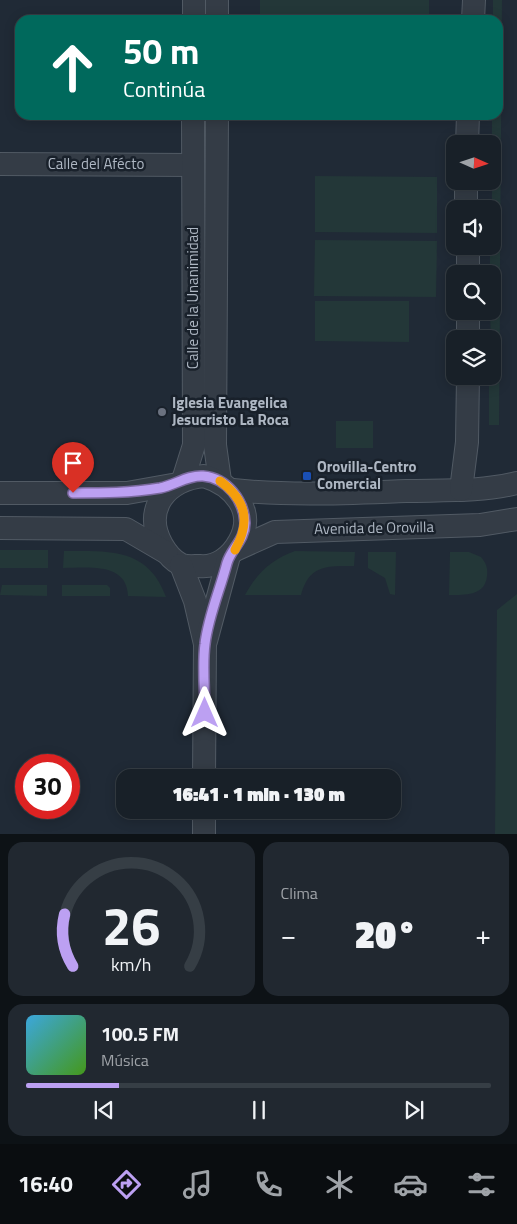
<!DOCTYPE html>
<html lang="es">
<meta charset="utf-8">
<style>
:root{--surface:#182028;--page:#212830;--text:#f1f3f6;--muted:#9fa3a8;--line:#363e45;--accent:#bca0f2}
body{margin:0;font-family:"Titillium Web",sans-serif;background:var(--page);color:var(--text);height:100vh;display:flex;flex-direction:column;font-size:19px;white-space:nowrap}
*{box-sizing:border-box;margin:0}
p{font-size:16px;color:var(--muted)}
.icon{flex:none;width:28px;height:28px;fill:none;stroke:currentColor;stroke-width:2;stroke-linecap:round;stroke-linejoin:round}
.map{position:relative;height:834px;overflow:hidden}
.details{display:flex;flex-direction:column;gap:8px;padding:8px;background:#0d1216;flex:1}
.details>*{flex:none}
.hud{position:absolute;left:15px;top:15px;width:488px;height:105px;border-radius:15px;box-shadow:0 2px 12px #0003,0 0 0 1px var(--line);background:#00695c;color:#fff;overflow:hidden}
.needle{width:32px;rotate:93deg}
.controls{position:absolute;left:446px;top:135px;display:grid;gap:10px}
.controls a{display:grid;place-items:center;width:55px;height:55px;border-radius:10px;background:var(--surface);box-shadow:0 2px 12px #0003,0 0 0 1px var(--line);font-size:25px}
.speed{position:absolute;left:15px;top:754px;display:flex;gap:10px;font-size:25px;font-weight:700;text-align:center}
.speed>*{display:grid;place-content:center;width:65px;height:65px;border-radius:50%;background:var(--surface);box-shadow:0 2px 12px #0003,0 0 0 1px var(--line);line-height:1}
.speed .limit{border:8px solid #d22;background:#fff;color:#111}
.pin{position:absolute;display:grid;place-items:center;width:42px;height:42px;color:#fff;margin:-51px -21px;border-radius:50% 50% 50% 0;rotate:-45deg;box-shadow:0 0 5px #0007}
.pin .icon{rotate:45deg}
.me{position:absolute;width:55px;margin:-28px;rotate:0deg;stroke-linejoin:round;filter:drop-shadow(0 0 4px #0008)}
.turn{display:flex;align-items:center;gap:18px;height:105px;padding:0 25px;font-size:22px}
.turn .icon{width:65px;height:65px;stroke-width:2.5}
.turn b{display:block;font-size:35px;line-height:42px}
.big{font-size:38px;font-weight:800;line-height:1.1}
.details .tile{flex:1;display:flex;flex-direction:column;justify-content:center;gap:8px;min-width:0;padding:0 18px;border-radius:15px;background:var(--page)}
.details .dial{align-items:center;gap:0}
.dial svg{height:130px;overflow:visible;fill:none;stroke:var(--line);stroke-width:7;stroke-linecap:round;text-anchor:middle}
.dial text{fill:var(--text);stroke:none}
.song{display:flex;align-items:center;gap:15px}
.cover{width:60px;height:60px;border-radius:8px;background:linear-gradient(135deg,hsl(200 70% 55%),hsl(100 70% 35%))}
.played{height:5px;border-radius:2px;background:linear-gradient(90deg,var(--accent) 20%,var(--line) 20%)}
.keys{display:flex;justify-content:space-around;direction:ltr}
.heat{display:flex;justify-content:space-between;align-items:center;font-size:28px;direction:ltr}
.details .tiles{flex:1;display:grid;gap:8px;grid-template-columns:1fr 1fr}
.tile:last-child{grid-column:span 2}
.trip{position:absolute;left:116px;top:769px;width:285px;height:50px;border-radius:15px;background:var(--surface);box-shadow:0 2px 12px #0003,0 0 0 1px var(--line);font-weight:800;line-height:50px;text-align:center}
.tab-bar{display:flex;height:80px;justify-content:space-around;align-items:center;background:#0a0d10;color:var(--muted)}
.tab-bar .icon{width:35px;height:35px}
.tab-bar .selected{color:var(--accent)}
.tab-bar b{font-size:22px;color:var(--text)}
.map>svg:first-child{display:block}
.green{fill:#233738}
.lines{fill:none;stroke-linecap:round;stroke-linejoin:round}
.street-casing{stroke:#515a64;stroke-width:24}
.street{stroke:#343c46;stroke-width:22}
.route-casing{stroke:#7a689d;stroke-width:12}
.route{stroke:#bca0f2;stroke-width:9}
.slow{stroke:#f59e0b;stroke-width:9}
.worship-dot{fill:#6b7280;stroke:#19212b;stroke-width:2}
.transit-dot{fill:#1a4fb4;stroke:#19212b;stroke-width:2}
.labels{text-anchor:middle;stroke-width:5;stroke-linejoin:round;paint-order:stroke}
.street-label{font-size:15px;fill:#aeb7c3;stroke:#19212b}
.poi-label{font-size:15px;font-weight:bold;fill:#aeb7c3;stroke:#19212b;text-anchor:start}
</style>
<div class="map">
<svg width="517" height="834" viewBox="0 0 517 834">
<rect width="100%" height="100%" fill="#202a36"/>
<!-- green -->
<g class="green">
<path d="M260 0H429V18L260 17Z"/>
<path d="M493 0H502L500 269H490V246H492V115H498V20H493Z"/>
<path d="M315 176 437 177V233L315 232Z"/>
<path d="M315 240 437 241 436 297 314 296Z"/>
<path d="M493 300H500L499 425H489V376H492L490 311H492Z"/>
<path d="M315 301H409V342L315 341Z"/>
<rect x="336" y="421" width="37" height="27"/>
<rect x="0" y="550" width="48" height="18"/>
<path d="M64 551C108 551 148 547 166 597L128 596C127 562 88 568 63 568Z"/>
<path d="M295 551 355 552 354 566C326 566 309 565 301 595H245C257 573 272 559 295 551Z"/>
<path d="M368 552H396L395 595 390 594 385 578 368 568Z"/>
<path d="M450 552H469L481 557C486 563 488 568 487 576 485 596 465 595 449 595Z"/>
<path d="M2 585H47V596L0 595Z"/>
<path d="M62 585H107L110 588V596H62Z"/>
<path d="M517 594V834H495L497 610Z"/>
</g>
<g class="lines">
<defs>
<g id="street">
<path d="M194 0V20"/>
<path d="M217 20V0"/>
<path d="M473 20 474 0"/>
<path d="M217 115 215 445 220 481"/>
<path d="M467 144 468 115"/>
<path d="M0 164 193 165"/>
<path d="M466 181V209"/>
<path d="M468 246V274"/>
<path d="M468 339V311"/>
<path d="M204 476C233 485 257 511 239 542 231 557 216 568 199 566 193 566 185 567 180 564 172 560 166 552 162 545 142 509 167 479 204 476Z"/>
<path d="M183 480 194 445 193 115"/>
<path d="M233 490C291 496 348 493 406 491 443 490 481 492 517 483"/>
<path d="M461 490 467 442 468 376"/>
<path d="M0 493H127L172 485"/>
<path d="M0 528 126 529 167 553"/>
<path d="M235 550 275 532 480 525 517 519"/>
<path d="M181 565 195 601 205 644 204 778"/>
<path d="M206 641 229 556"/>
<path d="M204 834V810"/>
</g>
</defs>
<!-- street casing -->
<use href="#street" class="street-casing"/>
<!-- street -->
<use href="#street" class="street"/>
</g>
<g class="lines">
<defs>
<path id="route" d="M73 493C103 493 130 493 160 488 175 485 188 475 203 476 227 478 244 500 245 523 245 540 231 549 227 563 220 590 208 617 205 644 202 666 205 691 205 713"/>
</defs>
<!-- route casing -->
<use href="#route" class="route-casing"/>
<!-- route -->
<use href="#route" class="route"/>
<!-- slow -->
<path class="slow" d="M220 481C246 500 251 521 235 550"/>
</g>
<!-- markers -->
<circle class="worship-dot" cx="162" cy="412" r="5"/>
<rect class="transit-dot" x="302" y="471" width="10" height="10" rx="2.5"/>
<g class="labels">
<!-- street labels -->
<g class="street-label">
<text x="96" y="169">Calle del Afécto</text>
<text transform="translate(193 298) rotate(-90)" y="5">Calle de la Unanimidad</text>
<text transform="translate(374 528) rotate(-1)" y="5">Avenida de Orovilla</text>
</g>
<!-- poi labels -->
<g class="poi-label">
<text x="172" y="408">Iglesia Evangelica<tspan x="172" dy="17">Jesucristo La Roca</tspan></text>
<text x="317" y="472">Orovilla-Centro<tspan x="317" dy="17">Comercial</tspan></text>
</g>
</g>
</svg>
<div class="controls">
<a><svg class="needle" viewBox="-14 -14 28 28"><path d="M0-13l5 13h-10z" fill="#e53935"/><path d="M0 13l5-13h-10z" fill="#9fa3a8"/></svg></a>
<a><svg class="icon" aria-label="sound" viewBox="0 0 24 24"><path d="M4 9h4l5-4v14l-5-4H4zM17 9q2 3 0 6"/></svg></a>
<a><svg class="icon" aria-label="search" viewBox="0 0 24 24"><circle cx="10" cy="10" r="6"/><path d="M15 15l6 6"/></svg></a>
<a><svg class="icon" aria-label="layers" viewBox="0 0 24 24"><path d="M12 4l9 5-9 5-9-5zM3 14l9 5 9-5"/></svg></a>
</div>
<div class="speed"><div class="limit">30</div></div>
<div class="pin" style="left:73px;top:493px;background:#d93025"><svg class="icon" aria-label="arrive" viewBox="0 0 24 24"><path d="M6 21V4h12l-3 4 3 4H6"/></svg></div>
<svg class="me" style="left:205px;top:713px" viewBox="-20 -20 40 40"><path d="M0-17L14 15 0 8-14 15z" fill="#bca0f2" stroke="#fff" stroke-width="4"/></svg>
<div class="trip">16:41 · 1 min · 130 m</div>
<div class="hud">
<div class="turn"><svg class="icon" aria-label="ahead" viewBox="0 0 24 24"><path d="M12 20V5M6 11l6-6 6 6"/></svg><div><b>50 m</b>Continúa</div></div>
</div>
</div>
<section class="details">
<div class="tiles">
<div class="tile dial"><svg viewBox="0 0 100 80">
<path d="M14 69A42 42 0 1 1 86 69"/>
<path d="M14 69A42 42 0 0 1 9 37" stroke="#bca0f2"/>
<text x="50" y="56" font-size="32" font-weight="700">26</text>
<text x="50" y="72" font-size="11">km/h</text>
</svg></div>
<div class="tile"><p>Clima</p>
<div class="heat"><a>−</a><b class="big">20°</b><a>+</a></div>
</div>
<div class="tile">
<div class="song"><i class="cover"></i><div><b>100.5 FM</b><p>Música</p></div></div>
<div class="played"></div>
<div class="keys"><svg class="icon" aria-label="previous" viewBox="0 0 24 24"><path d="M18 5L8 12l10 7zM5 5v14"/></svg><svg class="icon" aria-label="pause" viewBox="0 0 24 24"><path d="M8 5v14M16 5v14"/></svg><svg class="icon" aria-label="next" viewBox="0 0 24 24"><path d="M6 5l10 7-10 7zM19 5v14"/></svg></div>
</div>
</div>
</section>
<nav class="tab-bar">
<b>16:40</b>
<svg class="icon selected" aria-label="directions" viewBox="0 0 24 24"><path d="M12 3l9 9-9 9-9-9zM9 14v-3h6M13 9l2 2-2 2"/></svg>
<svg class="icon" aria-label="music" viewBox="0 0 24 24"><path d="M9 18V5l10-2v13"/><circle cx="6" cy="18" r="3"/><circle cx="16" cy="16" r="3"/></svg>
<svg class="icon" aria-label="phone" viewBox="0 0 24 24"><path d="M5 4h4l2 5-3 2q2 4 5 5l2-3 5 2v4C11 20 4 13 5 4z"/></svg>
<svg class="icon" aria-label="climate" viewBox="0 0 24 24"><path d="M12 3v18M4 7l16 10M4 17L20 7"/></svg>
<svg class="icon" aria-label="car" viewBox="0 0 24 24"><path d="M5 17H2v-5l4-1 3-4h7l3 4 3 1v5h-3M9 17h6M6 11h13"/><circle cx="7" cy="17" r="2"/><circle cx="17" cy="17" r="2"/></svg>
<svg class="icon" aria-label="filters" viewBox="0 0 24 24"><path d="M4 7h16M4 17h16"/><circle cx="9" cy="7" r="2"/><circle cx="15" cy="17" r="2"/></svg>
</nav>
